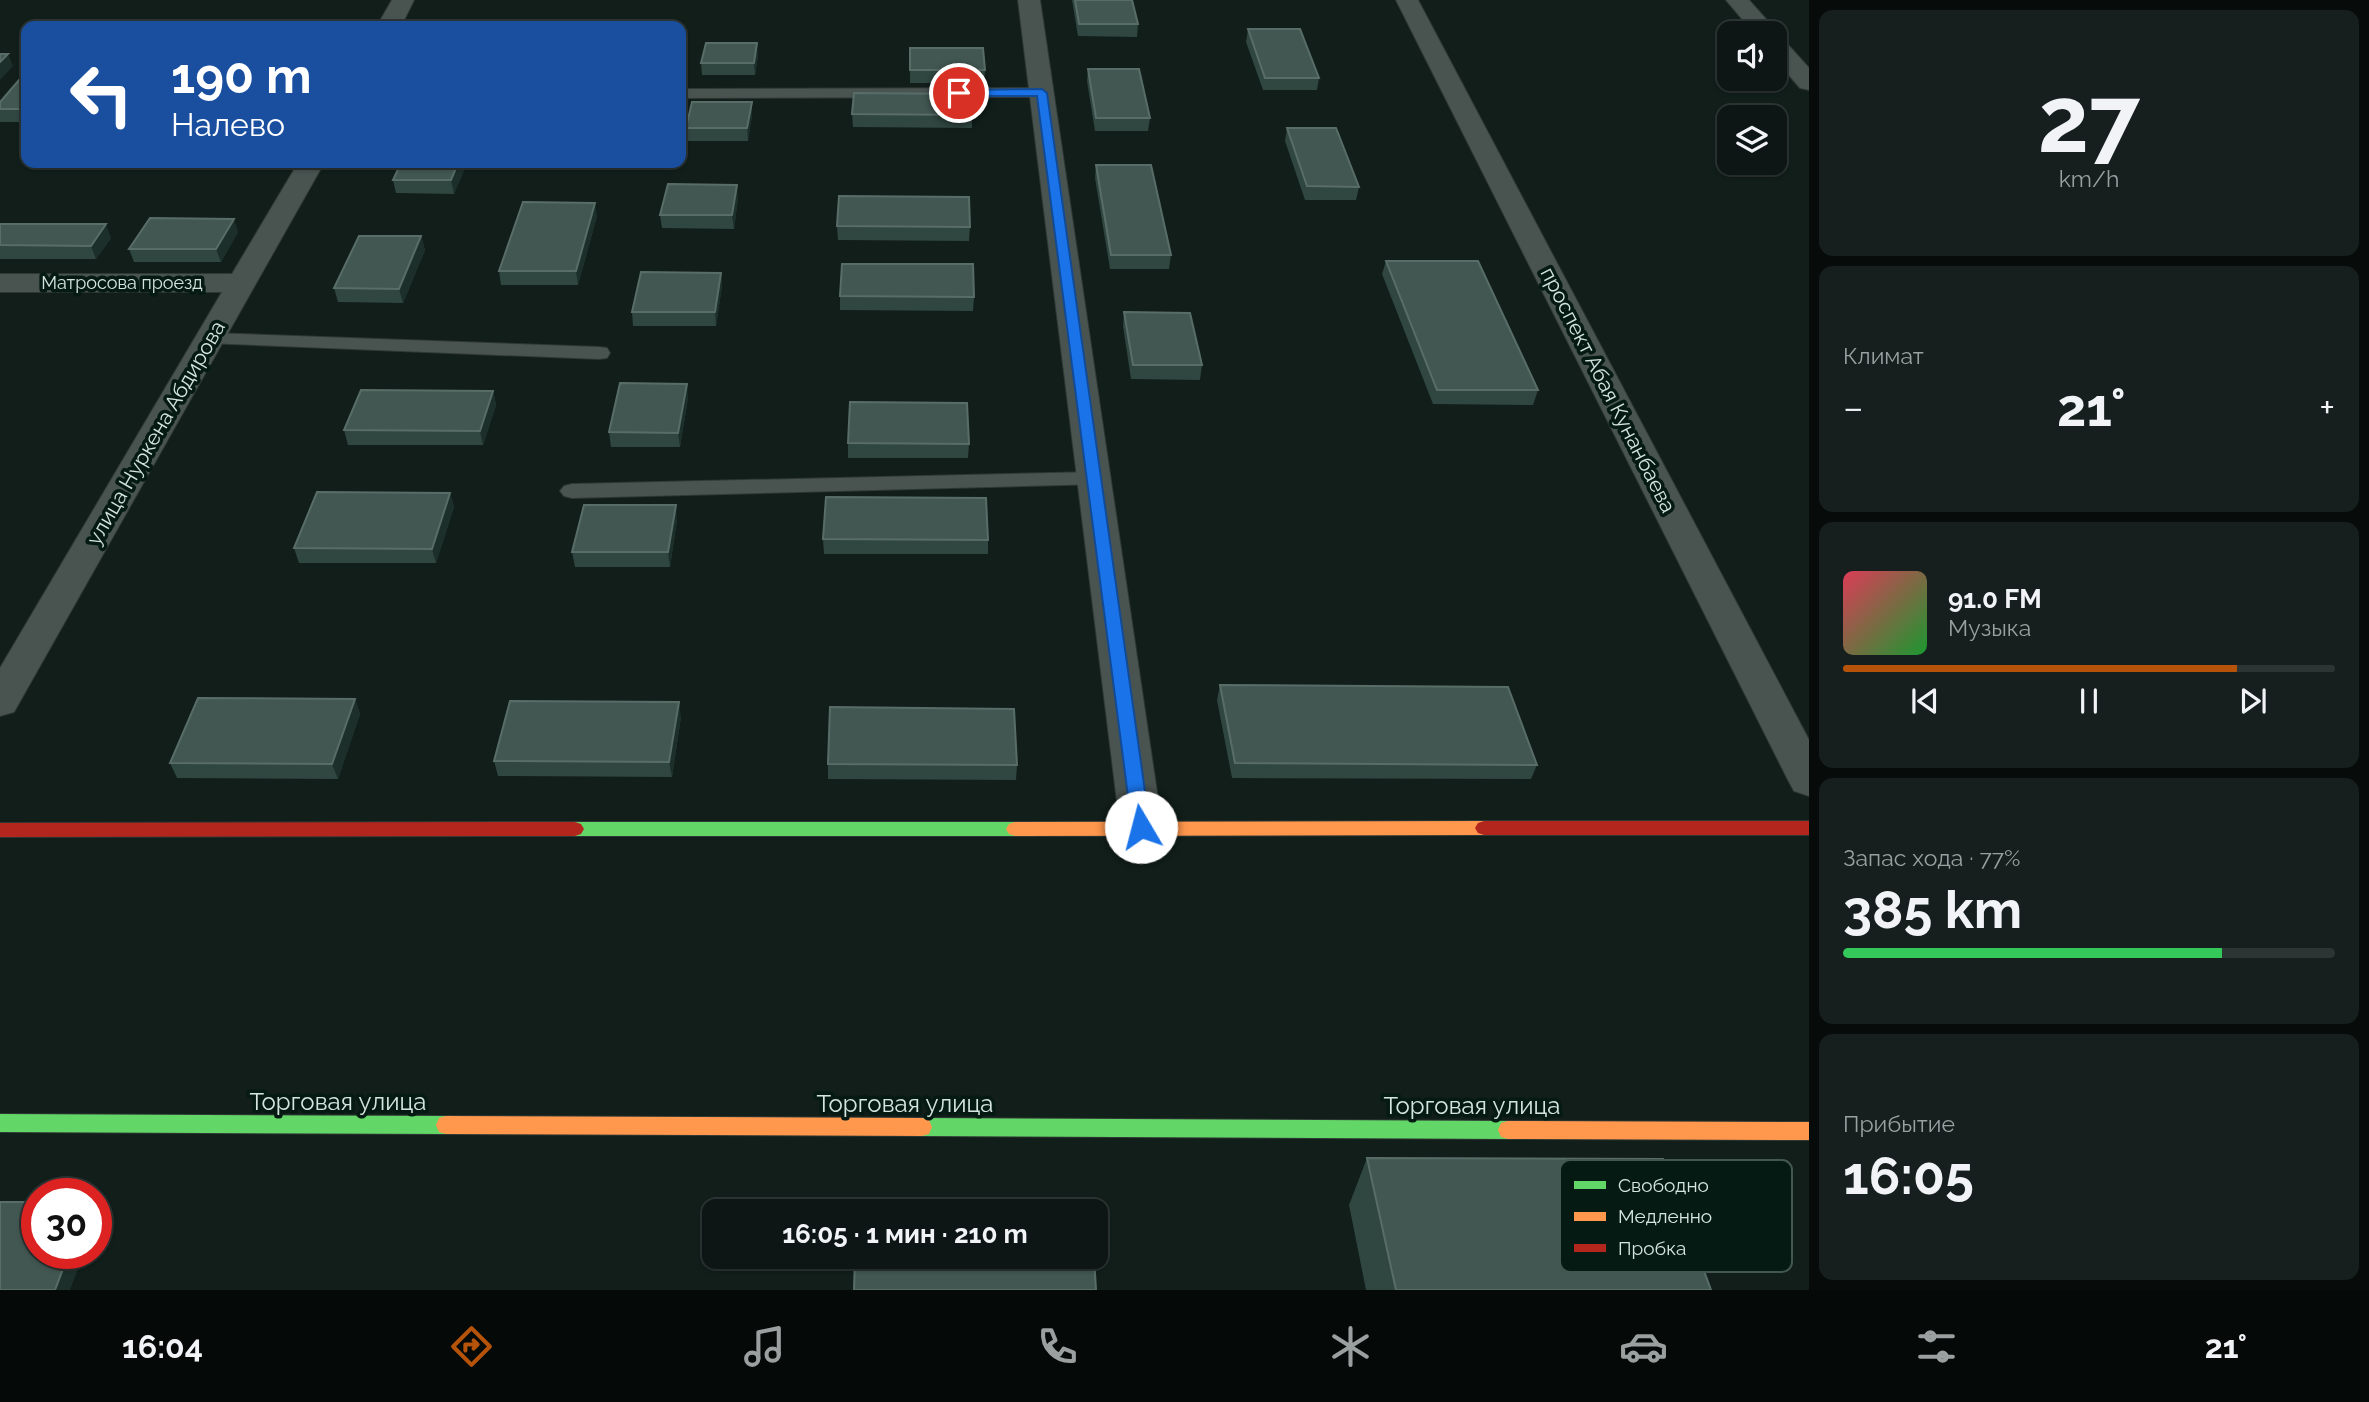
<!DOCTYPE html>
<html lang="ru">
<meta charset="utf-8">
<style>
:root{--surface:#0d1614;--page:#161f1d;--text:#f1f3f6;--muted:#9a9fa0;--line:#2d3534;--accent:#b45309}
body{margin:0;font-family:Raleway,sans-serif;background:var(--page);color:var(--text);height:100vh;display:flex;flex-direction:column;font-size:26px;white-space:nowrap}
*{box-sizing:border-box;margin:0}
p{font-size:23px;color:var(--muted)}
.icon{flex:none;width:38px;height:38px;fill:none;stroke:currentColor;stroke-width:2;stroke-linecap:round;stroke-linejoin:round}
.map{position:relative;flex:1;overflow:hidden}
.sheet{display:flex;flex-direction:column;gap:10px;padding:10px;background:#070c0b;width:560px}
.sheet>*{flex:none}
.guide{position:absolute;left:21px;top:21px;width:665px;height:147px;border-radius:14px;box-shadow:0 2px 5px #0004,0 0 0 2px var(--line);background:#1a4fa0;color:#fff;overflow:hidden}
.buttons{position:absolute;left:1717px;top:21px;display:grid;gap:14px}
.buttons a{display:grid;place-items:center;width:70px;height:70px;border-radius:14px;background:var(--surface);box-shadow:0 2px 5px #0004,0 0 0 2px var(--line);font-size:35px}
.speed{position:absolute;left:21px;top:1178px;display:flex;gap:14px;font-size:35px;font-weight:700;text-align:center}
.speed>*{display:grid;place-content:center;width:91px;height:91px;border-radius:50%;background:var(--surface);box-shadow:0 2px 5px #0004,0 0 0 2px var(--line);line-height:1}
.speed .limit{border:10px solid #d22;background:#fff;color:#111}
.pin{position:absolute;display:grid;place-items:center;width:60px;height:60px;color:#fff;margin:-30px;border:4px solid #fff;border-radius:50%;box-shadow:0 2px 7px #0007}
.me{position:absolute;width:77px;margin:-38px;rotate:352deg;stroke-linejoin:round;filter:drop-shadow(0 0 5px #0008)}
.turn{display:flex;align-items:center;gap:24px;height:147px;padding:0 35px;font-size:32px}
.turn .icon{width:91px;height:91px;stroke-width:2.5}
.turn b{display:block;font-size:49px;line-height:60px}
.big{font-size:52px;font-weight:700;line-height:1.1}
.sheet .widget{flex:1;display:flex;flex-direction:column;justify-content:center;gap:10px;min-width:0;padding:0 24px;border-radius:14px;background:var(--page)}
.sheet .dial{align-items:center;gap:0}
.dial b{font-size:91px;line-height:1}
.song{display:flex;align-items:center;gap:21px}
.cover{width:84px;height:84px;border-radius:10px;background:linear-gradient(135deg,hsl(350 70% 55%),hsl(130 70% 35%))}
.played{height:7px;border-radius:4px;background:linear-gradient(90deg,var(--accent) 80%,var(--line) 80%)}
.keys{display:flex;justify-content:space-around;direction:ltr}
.heat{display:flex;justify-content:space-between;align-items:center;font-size:38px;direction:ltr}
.charge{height:10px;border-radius:5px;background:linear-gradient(90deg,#34c759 77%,var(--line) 0)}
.trip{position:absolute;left:702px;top:1199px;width:406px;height:70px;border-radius:14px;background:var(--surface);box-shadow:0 2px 5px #0004,0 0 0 2px var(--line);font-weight:700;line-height:70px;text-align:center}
.tab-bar{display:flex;height:112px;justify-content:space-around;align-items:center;background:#050908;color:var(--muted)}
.tab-bar .icon{width:49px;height:49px}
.tab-bar .active{color:var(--accent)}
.tab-bar b{font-size:32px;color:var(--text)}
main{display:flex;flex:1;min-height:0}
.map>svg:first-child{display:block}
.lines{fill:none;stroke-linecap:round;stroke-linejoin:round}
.lane-casing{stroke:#2f3834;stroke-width:2}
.street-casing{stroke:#2f3834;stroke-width:2}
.fast-casing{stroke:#2f3834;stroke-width:2}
.slow-casing{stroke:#2f3834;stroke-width:2}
.jam-casing{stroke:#2f3834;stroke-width:2}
.lane{fill:#495350;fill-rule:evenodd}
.street{fill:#495350;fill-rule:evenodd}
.fast{fill:#63d668;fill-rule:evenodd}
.slow{fill:#ff974d;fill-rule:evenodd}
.jam{fill:#b3261e;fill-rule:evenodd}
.wall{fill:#304641}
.shaded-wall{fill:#1c2f2a}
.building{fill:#425752;stroke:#596d68;stroke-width:2}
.route{fill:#1a73e8;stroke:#114b97;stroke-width:2}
.labels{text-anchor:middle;stroke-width:7;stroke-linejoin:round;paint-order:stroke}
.far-street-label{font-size:18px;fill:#d6e4df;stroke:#041a13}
.street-label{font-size:21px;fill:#d6e4df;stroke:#041a13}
.near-street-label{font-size:24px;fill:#d6e4df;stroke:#041a13}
.key{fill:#041a13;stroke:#435750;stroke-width:2}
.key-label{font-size:19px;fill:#d6e4df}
</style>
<main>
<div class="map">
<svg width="1809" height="1290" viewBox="0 0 1809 1290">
<rect width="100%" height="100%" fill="#111e1a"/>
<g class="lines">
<defs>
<g id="lane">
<path d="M1042 88 1048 89 1051 93 1048 97 681 98V90L684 89Z"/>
<path d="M211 333 599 347 607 348 610 353 607 358 599 359 204 343 200 339 204 335Z"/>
<path d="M1094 472 1102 474 1106 479 1102 484 572 498 564 496 560 491 564 486 572 484Z"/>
</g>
<g id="street">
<path d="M392 0H414L401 26H377Z"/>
<path d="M1018 0H1040L1162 826 1156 838 1141 843 1126 838 1120 826Z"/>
<path d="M1396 0H1418L1809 740V796L1794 791 1788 780Z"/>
<path d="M1726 0H1749L1774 28 1778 33 1776 36 1782 38 1809 68V90L1800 88 1774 58V33H1754Z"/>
<path d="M298 163H324L14 712 0 716V668L222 292H0V274H232Z"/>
</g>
<g id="fast">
<path d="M575 822H1015L1021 824 1024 829 1021 834 1015 836H575L569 834 566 829 569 824Z"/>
<path d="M0 1114 446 1116 453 1118 456 1125 453 1132 446 1134 0 1132Z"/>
<path d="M922 1118 1508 1121 1515 1123 1518 1130 1515 1137 1508 1139 922 1136 915 1134 912 1127 915 1120Z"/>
</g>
<g id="slow">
<path d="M1484 821 1490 823 1493 828 1490 833 1484 835 1015 836 1009 834 1006 829 1009 824 1015 822Z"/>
<path d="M446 1116 922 1118 929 1120 932 1127 929 1134 922 1136 446 1134 439 1132 436 1125 439 1118Z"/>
<path d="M1508 1121 1809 1122V1140L1508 1139 1501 1137 1498 1130 1501 1123Z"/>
</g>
<g id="jam">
<path d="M1484 821H1809V835H1484L1478 833 1475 828 1478 823Z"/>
<path d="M575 822 581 824 584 829 581 834 575 836 0 837V823Z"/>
</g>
</defs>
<!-- lane casing -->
<use href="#lane" class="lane-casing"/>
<!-- street casing -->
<use href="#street" class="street-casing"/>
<!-- fast casing -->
<use href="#fast" class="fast-casing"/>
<!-- slow casing -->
<use href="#slow" class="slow-casing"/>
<!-- jam casing -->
<use href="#jam" class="jam-casing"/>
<!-- lane -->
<use href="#lane" class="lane"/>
<!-- street -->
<use href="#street" class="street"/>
<!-- fast -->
<use href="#fast" class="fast"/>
<!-- slow -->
<use href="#slow" class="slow"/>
<!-- jam -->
<use href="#jam" class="jam"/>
</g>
<!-- wall -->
<g class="wall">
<path d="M1072 0H1132L1138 24 1137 37 1078 36Z"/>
<path d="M1248 29 1319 78 1317 90H1263L1246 42Z"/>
<path d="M910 48 985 70 984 83H910Z"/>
<path d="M758 55 755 75H702L701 63Z"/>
<path d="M1088 69 1150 118 1148 131H1095L1087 81Z"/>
<path d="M26 72V122H0V102Z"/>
<path d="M852 114 972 115V128L853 127Z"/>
<path d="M752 115 748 141H687L686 128Z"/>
<path d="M1287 128 1359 187 1356 200H1305L1285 141Z"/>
<path d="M401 163H467L454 194 396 193 393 180Z"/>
<path d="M1096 165 1171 255 1169 269H1110L1095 178Z"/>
<path d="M738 198 734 229 662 228 660 215Z"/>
<path d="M597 216 578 285H501L499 271Z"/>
<path d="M0 224 111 238 96 259H0Z"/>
<path d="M837 226 970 227 969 241 838 240Z"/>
<path d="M238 232 221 262H134L129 249Z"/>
<path d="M421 236 425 250 403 303 338 302 334 288Z"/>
<path d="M1386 261 1538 390 1533 405 1433 404 1382 274Z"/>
<path d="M721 273 722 286 716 326H633L632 312Z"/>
<path d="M840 296 974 297 973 311 840 310Z"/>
<path d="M1124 312 1202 365 1200 380 1131 379 1123 326Z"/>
<path d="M493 391 496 405 483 445H348L344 430Z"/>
<path d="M688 398 680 447H611L609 432Z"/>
<path d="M848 443 969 444 968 458H848Z"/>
<path d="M450 493 454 507 436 563H299L294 548Z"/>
<path d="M677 520 670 567H575L572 552Z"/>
<path d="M823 539 988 540V554H824Z"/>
<path d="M1220 685 1537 765 1531 779 1232 778 1217 700Z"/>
<path d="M355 699 360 714 338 779 177 778 170 763Z"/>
<path d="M681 717 672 777 498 776 494 761Z"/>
<path d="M828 764 1017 765 1016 780 828 779Z"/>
<path d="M1367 1158 1711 1290H1366L1349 1205Z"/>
</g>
<!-- shaded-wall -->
<g class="shaded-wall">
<path d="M757 43 758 55 755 75 754 63Z"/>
<path d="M8 54 13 66 0 80V62Z"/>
<path d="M752 102V115L748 141 747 128Z"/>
<path d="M458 163H467L454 194 451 180Z"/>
<path d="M737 185 738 198 734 229 732 215Z"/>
<path d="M595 203 597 216 578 285 576 271Z"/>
<path d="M234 219 238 232 221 262 216 249Z"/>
<path d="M106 224 111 238 96 259 91 246Z"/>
<path d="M421 236 425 250 403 303 399 289Z"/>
<path d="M721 273 722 286 716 326 715 312Z"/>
<path d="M687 384 688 398 680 447 678 433Z"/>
<path d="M493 391 496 405 483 445 480 431Z"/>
<path d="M450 493 454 507 436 563 432 549Z"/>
<path d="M676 505 677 520 670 567 668 552Z"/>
<path d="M355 699 360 714 338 779 332 764Z"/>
<path d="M679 702 681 717 672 777 669 762Z"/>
<path d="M69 1253H84L70 1290H55Z"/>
</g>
<!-- building -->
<g class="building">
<path d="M1075 0H1132L1138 24H1079Z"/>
<path d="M1248 29H1300L1319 78H1265Z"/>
<path d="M706 43H757L754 63H701Z"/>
<path d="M910 48H983L985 70H910Z"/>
<path d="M0 54H8L0 62Z"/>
<path d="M1088 69H1139L1150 118H1096Z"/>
<path d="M26 72V109H0V102Z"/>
<path d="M854 93 971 94 972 115 852 114Z"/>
<path d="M692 102H752L747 128H686Z"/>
<path d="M1287 128H1336L1359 187 1307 186Z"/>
<path d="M401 163H458L451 180H393Z"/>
<path d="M1096 165H1151L1171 255H1111Z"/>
<path d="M668 184 737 185 732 215H660Z"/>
<path d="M839 196 969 197 970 227 837 226Z"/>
<path d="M523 202 595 203 576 271H499Z"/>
<path d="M150 218 234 219 216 249H129Z"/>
<path d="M0 224H106L91 246 0 245Z"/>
<path d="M359 236H421L399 289 334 288Z"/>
<path d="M1386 261H1478L1538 390H1437Z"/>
<path d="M842 264H973L974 297 840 296Z"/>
<path d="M641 272 721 273 715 312H632Z"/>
<path d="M1124 312 1190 313 1202 365H1133Z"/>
<path d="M620 383 687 384 678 433 609 432Z"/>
<path d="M361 390 493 391 480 431 344 430Z"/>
<path d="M850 402 967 403 969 444 848 443Z"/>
<path d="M317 492 450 493 432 549 294 548Z"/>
<path d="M826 497 986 498 988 540 823 539Z"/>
<path d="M584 505H676L668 552H572Z"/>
<path d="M1220 685 1508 687 1537 765 1235 763Z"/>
<path d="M198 698 355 699 332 764 170 763Z"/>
<path d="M510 701 679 702 669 762 494 761Z"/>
<path d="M830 707 1014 709 1017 765 828 764Z"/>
<path d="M1367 1158 1663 1159 1711 1290H1396Z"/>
<path d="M0 1202H37V1253H69L55 1290H0Z"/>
<path d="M855 1256H1094L1096 1290H854Z"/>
</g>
<!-- route -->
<path class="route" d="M1042 89 1047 93 1150 827 1147 831H1135L1132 827 1037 96H959L954 93 959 90Z"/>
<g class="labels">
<!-- far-street labels -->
<g class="far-street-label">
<text x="122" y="289">Матросова проезд</text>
</g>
<!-- street labels -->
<g class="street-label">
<text transform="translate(1608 390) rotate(63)" y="7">проспект Абая Кунанбаева</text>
<text transform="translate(156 433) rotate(-60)" y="7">улица Нуркена Абдирова</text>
</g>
<!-- near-street labels -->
<g class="near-street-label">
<text x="338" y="1110">Торговая улица</text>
<text x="905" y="1112">Торговая улица</text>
<text x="1472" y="1114">Торговая улица</text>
</g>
</g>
<!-- legend -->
<rect x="1560" y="1160" width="232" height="112" rx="10" class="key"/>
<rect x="1574" y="1181" width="32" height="8" fill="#63d668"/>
<rect x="1574" y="1212" width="32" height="9" fill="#ff974d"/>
<rect x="1574" y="1244" width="32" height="8" fill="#b3261e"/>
<g class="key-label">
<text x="1618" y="1192">Свободно</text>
<text x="1618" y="1223">Медленно</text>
<text x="1618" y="1255">Пробка</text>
</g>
</svg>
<div class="buttons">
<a><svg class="icon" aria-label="sound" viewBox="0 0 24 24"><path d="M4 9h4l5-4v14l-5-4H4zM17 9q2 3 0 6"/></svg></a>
<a><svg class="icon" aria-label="layers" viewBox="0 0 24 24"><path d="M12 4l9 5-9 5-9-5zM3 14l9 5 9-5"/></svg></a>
</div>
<div class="speed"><div class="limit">30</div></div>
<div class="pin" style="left:959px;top:93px;background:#d93025"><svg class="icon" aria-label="arrive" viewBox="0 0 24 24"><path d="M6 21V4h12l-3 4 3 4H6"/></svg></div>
<svg class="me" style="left:1141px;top:827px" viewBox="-20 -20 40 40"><circle r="19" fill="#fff"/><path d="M0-13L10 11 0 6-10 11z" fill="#1a73e8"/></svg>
<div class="trip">16:05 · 1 мин · 210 m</div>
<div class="guide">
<div class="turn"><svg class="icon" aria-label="left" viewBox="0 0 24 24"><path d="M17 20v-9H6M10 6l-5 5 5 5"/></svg><div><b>190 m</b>Налево</div></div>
</div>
</div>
<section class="sheet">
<div class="widget dial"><b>27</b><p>km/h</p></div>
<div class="widget"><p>Климат</p>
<div class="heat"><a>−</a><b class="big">21°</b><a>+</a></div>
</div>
<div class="widget">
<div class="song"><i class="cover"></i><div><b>91.0 FM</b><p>Музыка</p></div></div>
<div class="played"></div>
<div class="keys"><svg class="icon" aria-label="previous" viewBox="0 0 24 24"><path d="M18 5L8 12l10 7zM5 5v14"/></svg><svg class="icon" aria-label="pause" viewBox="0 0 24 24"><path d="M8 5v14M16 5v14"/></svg><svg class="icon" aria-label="next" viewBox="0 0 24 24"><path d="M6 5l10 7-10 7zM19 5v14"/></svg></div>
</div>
<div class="widget"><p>Запас хода · 77%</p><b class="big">385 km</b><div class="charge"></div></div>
<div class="widget"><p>Прибытие</p><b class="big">16:05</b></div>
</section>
</main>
<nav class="tab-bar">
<b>16:04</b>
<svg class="icon active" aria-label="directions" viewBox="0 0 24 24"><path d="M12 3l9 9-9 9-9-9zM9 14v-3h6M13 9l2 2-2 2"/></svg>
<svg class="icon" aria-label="music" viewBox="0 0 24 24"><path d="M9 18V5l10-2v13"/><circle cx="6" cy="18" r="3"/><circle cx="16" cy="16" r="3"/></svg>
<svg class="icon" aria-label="phone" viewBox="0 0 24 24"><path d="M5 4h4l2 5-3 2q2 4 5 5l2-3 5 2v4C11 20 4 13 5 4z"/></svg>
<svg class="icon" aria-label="climate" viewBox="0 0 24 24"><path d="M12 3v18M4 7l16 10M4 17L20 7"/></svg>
<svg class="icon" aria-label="car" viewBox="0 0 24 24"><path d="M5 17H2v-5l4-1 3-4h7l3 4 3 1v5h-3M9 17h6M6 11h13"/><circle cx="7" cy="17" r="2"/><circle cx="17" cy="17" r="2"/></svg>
<svg class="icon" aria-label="filters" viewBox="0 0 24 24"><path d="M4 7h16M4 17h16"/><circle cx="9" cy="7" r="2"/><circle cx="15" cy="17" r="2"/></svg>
<b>21°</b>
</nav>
